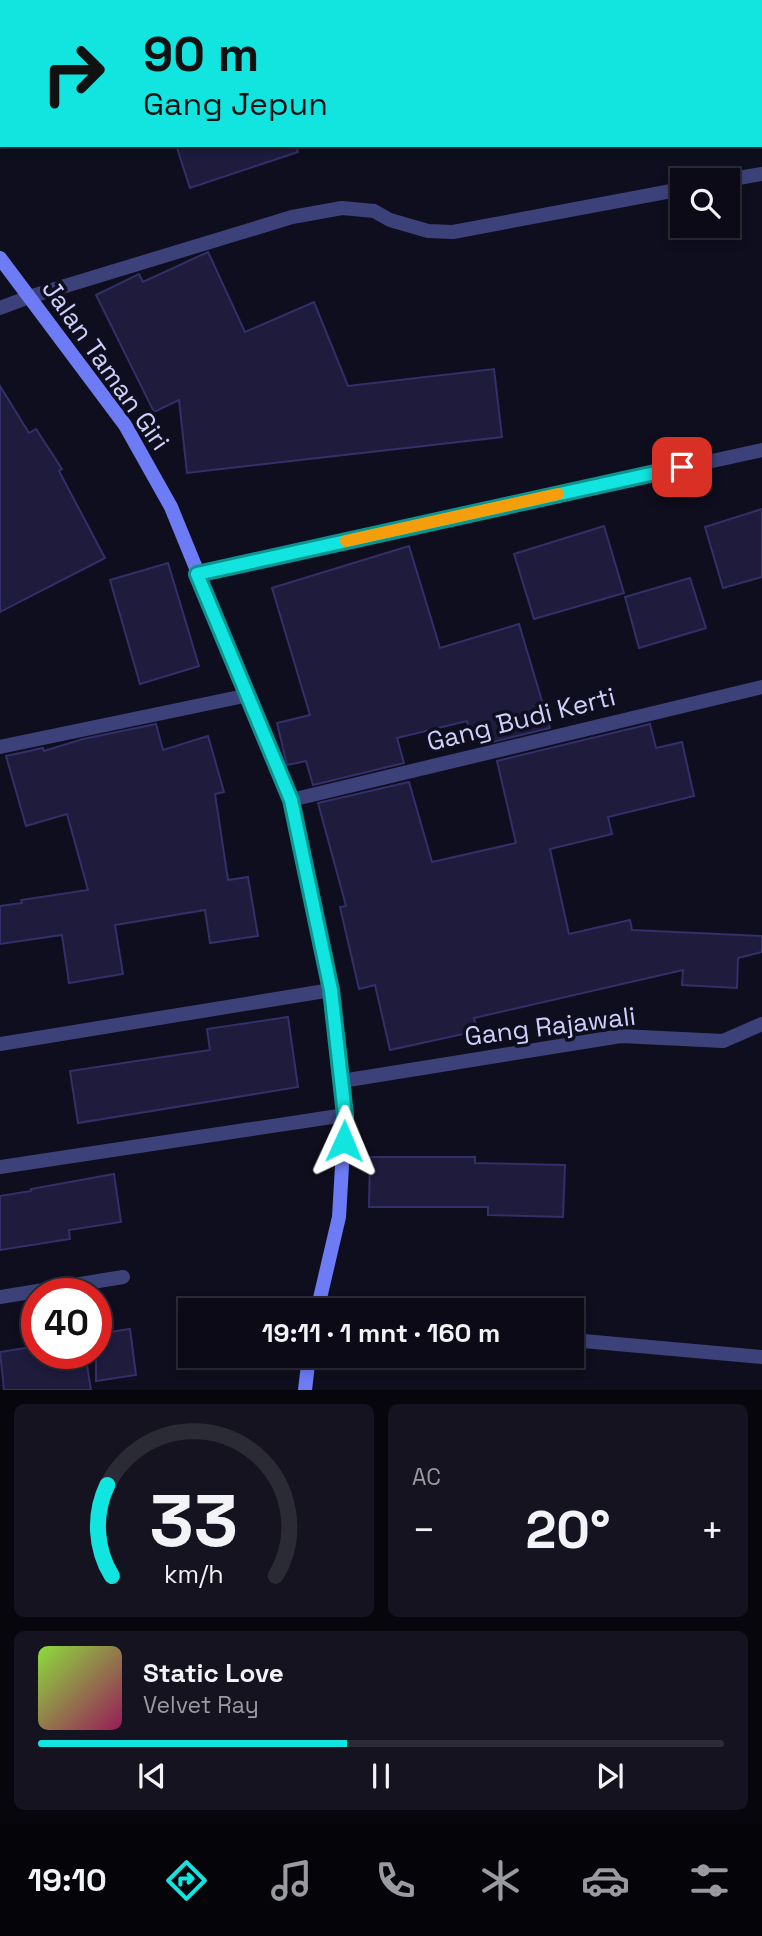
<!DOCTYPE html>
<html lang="id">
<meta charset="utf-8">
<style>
:root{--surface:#0b0a16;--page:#14131f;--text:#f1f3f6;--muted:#9a9aa1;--line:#2b2b35;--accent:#12e4df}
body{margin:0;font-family:"Space Grotesk",sans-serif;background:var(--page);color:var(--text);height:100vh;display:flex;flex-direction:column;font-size:26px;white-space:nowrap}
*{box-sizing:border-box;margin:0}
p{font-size:23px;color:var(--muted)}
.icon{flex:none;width:38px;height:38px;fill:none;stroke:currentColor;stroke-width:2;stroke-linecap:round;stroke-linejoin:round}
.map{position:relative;height:1390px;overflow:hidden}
.panel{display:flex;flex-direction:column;gap:14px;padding:14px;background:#06060c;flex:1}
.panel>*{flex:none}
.hud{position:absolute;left:0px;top:0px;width:763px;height:147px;box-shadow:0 4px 10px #0003,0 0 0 2px var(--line);background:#12e4df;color:#111;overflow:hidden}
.tools{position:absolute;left:670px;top:168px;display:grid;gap:14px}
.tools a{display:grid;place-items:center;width:70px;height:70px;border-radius:0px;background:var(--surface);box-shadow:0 4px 10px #0003,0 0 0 2px var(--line);font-size:35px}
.speed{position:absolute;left:21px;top:1278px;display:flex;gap:14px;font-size:35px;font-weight:700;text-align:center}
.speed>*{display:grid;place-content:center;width:91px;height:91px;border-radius:50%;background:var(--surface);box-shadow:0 4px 10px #0003,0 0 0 2px var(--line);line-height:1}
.speed .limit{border:10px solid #d22;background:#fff;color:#111}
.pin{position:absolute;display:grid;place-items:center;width:60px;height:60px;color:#fff;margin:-30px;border-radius:14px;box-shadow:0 4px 10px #0006}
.me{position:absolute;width:77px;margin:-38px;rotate:1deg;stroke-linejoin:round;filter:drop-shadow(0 0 5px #0008)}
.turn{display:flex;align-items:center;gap:24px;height:147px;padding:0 28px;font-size:32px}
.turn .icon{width:91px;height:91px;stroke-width:2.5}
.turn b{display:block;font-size:49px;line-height:60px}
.big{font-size:52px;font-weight:700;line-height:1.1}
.panel .widget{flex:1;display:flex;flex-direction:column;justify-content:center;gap:10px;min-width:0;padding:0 24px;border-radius:10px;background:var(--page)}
.panel .dial{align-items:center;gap:0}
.dial svg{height:182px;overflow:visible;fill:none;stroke:var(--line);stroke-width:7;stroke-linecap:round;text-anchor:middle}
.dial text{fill:var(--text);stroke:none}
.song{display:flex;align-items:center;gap:21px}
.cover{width:84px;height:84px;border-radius:10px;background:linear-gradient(135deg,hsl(90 70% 55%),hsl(330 70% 35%))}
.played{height:7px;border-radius:4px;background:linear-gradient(90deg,var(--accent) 45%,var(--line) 45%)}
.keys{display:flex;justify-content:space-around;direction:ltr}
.heat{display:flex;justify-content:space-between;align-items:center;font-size:38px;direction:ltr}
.panel .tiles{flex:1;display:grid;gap:14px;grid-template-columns:1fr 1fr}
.widget:last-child{grid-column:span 2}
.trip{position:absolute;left:178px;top:1298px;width:406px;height:70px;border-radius:0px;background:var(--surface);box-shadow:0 4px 10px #0003,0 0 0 2px var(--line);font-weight:700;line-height:70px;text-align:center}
.dock{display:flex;height:112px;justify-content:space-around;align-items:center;background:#040409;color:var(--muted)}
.dock .icon{width:49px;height:49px}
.dock .active{color:var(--accent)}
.dock b{font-size:32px;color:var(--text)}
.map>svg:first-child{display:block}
.building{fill:#1e1b3d;stroke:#332f68;stroke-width:2}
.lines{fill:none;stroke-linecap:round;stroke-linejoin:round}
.street{stroke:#3c4279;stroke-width:14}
.secondary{stroke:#6d7bf4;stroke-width:14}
.route-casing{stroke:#0c9491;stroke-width:18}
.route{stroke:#12e4df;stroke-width:12}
.slow{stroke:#f59e0b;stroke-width:12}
.labels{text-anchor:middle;stroke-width:7;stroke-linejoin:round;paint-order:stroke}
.street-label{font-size:26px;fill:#cfcffb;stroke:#0f0e1e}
</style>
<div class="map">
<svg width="762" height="1390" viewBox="0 0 762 1390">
<rect width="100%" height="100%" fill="#0f0e1e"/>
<!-- building -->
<g class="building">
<path d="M176 145H296L298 152 190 188Z"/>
<path d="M208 252 245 332 314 302 348 386 494 369 502 437 187 473 179 400 154 412 96 295 139 274 143 282Z"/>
<path d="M0 386 29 433 36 429 62 469 59 471 105 558 0 612Z"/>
<path d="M762 509V577L723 588 705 527Z"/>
<path d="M604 526 624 593 534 619 514 554Z"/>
<path d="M409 546 440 648 519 624 550 728 492 742 491 734 472 740 467 721 397 738 404 763 313 785 306 761 287 765 277 723 310 715 272 588Z"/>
<path d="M168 563 199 666 140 684 110 580Z"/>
<path d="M690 578 706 628 639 648 625 597Z"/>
<path d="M156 724 163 750 208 736 224 792 215 794 228 880 248 877 258 936 210 943 205 910 115 925 123 974 69 983 62 935 0 944V906L22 903 21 900 88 890 67 814 26 826 6 756 43 748 44 751 83 739Z"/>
<path d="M650 724 656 748 682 742 694 796 608 817 612 834 550 849 569 934 630 920 632 930 762 936V952L738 958 737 988 682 985 683 970 474 1018 477 1031 390 1050 375 985 359 989 340 907 346 906 318 803 409 782 432 862 516 843 497 761Z"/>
<path d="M288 1017 298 1087 78 1123 70 1071 210 1050 207 1029Z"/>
<path d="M370 1157H475V1163L565 1165 563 1217 488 1215V1207H369Z"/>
<path d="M114 1174 121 1222 69 1230 70 1239 0 1250V1196L31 1191V1189Z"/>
<path d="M130 1329 136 1375 96 1381V1334Z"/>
<path d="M32 1347 33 1353H85L91 1390H4L0 1352Z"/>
</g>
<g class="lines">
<!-- street -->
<g class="street">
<path d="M250 0V2"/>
<path d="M727 180 762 174"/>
<path d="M0 308 29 297 292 217 342 208 374 211 390 220 428 231 453 232 682 189"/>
<path d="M197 574 762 450"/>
<path d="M0 747 249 695"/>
<path d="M291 800 762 687"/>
<path d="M0 1044 331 990"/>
<path d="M342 1081 621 1036 723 1041 762 1024"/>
<path d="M0 1167 345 1115"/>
<path d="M0 1297 123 1277"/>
<path d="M572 1340 762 1357"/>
</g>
<!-- secondary -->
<g class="secondary">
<path d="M0 258 125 425 171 507 291 800 331 990 345 1115 339 1217 317 1311"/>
<path d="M305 1390 309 1356"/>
</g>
</g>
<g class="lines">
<defs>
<path id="route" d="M344 1141 345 1115 331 990 291 800 197 574 682 467"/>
</defs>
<!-- route casing -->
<use href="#route" class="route-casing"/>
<!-- route -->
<use href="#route" class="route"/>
<!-- slow -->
<path class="slow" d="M346 541 558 494"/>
</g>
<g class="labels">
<!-- street labels -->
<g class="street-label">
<text transform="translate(106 365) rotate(55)" y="9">Jalan Taman Giri</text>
<text transform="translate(521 719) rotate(-14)" y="9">Gang Budi Kerti</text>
<text transform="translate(550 1026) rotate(-7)" y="9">Gang Rajawali</text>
</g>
</g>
</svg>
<div class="tools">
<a><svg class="icon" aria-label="search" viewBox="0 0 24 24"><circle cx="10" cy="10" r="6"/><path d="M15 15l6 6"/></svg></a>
</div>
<div class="speed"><div class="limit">40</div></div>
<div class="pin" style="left:682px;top:467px;background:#d93025"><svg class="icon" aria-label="arrive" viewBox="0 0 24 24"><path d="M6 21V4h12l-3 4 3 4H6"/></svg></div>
<svg class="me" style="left:344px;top:1141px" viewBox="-20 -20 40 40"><path d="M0-17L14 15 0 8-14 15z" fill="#12e4df" stroke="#fff" stroke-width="4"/></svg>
<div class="trip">19:11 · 1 mnt · 160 m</div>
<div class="hud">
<div class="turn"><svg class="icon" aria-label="right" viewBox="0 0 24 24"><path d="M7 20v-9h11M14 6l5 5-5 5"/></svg><div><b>90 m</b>Gang Jepun</div></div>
</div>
</div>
<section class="panel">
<div class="tiles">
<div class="widget dial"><svg viewBox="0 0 100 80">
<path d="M14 69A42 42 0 1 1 86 69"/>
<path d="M14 69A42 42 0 0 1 12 29" stroke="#12e4df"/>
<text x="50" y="56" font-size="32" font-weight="700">33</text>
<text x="50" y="72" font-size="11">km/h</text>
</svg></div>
<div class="widget"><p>AC</p>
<div class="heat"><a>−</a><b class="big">20°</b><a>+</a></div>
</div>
<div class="widget">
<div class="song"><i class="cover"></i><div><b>Static Love</b><p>Velvet Ray</p></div></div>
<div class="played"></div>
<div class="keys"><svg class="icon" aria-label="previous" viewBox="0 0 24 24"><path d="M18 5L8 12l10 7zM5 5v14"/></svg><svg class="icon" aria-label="pause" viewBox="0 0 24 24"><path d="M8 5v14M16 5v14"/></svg><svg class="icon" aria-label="next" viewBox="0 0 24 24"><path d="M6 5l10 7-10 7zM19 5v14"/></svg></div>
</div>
</div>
</section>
<nav class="dock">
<b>19:10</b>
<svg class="icon active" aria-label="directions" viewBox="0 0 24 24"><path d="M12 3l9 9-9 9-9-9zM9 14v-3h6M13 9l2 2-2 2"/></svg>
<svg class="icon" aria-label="music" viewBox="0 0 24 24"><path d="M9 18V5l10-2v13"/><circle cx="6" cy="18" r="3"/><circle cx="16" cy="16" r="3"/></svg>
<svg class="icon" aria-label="phone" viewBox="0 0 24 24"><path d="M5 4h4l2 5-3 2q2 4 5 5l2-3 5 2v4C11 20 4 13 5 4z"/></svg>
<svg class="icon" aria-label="climate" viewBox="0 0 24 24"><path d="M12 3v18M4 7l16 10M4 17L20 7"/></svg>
<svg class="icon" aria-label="car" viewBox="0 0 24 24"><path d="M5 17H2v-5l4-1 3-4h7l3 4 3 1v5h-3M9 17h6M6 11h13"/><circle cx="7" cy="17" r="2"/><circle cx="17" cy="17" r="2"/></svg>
<svg class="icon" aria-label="filters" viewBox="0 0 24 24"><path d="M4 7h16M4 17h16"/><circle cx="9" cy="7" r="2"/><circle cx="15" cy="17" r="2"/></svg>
</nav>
